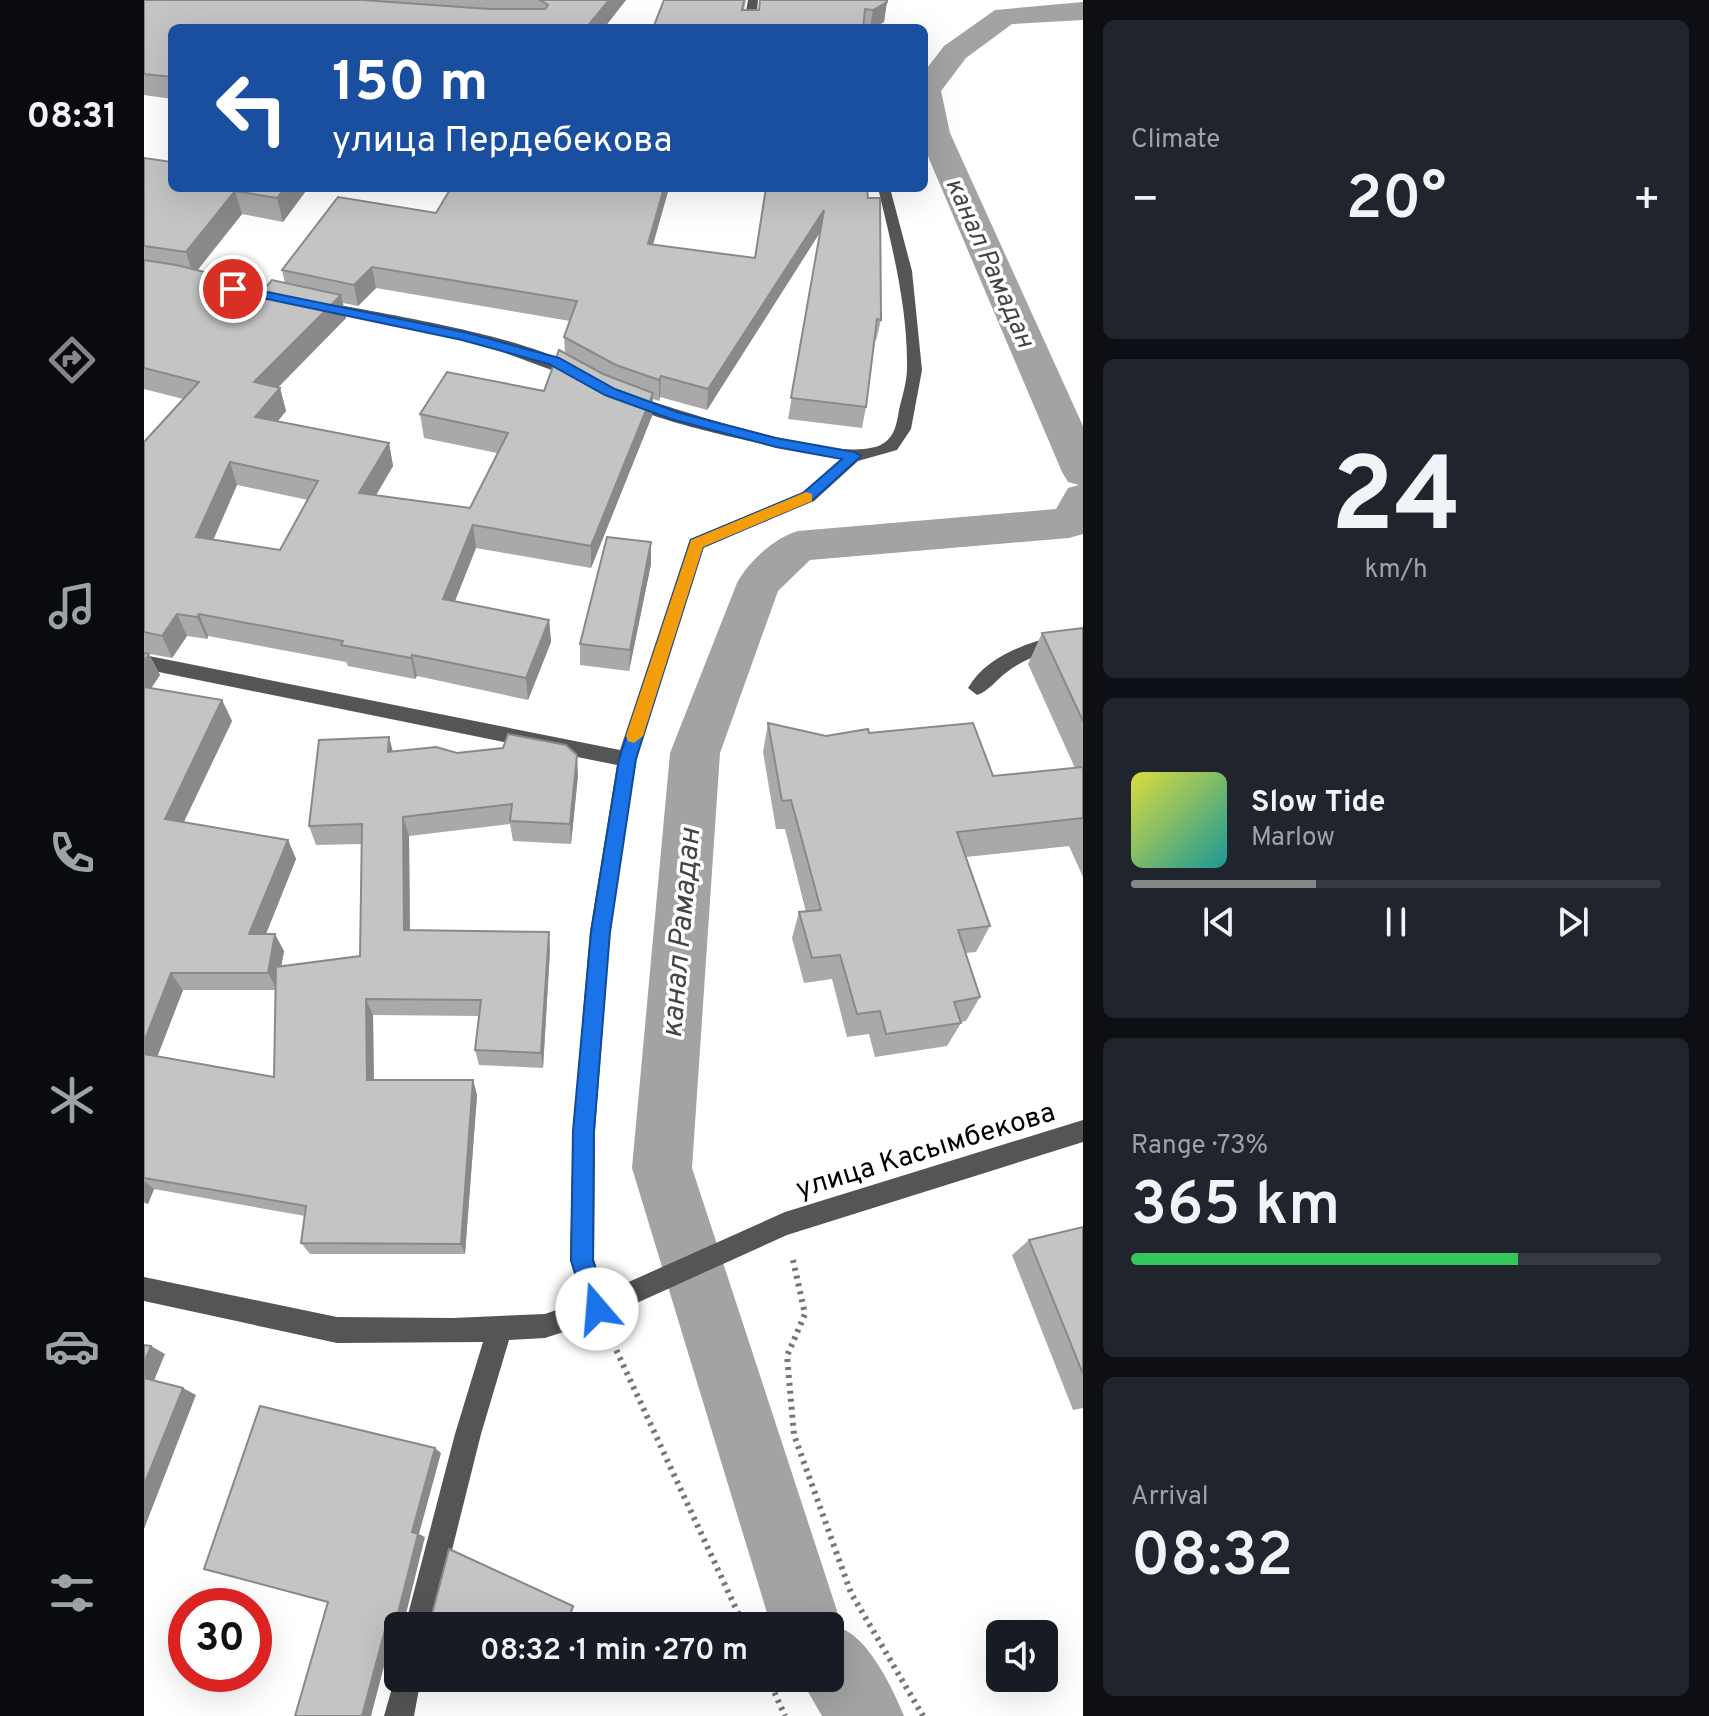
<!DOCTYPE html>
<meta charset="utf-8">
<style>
:root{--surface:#171b24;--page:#20242c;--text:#f1f3f6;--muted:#9ea1a6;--line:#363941;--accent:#858687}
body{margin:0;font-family:Overpass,sans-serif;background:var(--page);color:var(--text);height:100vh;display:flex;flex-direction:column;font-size:30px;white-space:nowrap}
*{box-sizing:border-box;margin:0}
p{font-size:26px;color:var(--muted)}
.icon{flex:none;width:44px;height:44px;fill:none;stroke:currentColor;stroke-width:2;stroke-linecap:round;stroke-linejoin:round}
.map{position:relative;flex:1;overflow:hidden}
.drawer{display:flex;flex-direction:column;gap:20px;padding:20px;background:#0d0f14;width:626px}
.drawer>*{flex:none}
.banner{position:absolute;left:24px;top:24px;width:760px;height:168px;border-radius:12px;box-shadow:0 8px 32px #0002;background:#1a4fa0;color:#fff;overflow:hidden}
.fabs{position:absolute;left:842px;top:1620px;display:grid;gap:16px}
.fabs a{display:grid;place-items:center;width:72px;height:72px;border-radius:12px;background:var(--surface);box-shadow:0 8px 32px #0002;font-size:40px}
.speed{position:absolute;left:24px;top:1588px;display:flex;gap:16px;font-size:40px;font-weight:700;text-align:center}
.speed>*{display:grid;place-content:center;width:104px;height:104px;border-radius:50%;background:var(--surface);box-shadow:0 8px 32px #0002;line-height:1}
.speed .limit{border:12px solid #d22;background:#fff;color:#111}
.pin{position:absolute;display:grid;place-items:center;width:68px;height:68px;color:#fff;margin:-34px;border:4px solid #fff;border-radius:50%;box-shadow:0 2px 8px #0007}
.me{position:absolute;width:88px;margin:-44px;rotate:342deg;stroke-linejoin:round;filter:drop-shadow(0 0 6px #0008)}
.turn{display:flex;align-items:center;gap:28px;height:168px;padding:0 32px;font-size:36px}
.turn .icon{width:104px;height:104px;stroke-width:2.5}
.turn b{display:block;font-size:56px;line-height:68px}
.big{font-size:60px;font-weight:600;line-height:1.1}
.drawer .widget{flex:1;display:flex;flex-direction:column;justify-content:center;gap:12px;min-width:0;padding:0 28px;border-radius:12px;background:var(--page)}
.drawer .dial{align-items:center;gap:0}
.dial b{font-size:104px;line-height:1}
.song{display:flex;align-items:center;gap:24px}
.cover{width:96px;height:96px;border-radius:12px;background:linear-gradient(135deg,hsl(60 70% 55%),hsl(180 70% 35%))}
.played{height:8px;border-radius:4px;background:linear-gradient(90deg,var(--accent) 35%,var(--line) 35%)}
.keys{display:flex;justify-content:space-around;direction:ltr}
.heat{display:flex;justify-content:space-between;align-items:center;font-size:44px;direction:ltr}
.charge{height:12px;border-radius:6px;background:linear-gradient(90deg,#34c759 73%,var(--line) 0)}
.trip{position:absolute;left:240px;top:1612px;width:460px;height:80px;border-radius:12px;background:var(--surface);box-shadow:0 8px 32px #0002;font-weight:600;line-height:80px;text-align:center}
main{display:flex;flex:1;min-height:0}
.tab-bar{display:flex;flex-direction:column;width:144px;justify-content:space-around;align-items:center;background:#090b0e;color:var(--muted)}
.tab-bar .icon{width:56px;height:56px}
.tab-bar .current{color:var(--accent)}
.tab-bar b{font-size:36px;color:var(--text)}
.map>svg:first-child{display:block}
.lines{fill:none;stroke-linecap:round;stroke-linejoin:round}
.canal{fill:#a3a3a3;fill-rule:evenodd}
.path{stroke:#777;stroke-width:6;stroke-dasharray:3 5;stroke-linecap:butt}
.minor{fill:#555;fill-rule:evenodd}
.wall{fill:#a9a9a9;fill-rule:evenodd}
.shaded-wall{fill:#898989}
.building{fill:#c4c4c4;stroke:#898989;stroke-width:2;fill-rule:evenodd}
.route{fill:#1a73e8;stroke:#114b97;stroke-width:2}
.slow{fill:#f59e0b}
.labels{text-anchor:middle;stroke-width:7;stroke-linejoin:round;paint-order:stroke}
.far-water-label{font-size:26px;font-style:italic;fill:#444;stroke:#fff}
.street-label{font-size:28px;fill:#000;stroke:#fff}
.water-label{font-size:30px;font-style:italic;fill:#444;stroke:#fff}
</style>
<main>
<nav class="tab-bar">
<b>08:31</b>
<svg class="icon current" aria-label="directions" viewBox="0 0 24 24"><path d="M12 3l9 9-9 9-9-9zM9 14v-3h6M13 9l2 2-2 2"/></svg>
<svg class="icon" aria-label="music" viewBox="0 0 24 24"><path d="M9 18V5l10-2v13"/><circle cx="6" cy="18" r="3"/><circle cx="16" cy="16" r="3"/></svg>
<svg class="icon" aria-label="phone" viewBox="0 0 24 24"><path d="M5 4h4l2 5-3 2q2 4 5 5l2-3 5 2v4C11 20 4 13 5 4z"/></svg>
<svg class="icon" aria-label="climate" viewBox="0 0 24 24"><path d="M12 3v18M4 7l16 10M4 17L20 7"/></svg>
<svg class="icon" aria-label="car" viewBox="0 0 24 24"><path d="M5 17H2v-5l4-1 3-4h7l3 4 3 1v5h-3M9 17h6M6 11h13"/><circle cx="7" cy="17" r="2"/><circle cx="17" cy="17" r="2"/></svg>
<svg class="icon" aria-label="filters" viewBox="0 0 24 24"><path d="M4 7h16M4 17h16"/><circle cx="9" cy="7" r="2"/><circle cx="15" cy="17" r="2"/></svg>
</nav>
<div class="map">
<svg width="939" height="1716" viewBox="0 0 939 1716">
<rect width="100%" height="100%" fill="#fff"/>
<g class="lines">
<!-- canal -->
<path class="canal" d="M939 2V20L868 24 822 58 797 91 806 133 939 426V534L925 538 666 560 634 591 576 753 548 1168 699 1629C726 1641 749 1689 760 1716H678L656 1678H686V1626H627L488 1168 526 753 593 583C605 561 630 538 654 531L912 509 924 488 935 485 924 482 918 472 780 147V72L800 46 851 10Z"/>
<!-- path -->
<g class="path">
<path d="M649 1260 661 1314 643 1356 650 1435 707 1593 779 1716"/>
<path d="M469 1343 600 1626"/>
<path d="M624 1678 641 1716"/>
</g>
<!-- minor -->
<g class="minor">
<path d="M604 0H614L611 28H599Z"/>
<path d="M734 188H746L768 271 778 370 767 429 753 450 714 461 670 501 559 547 492 759 466 932 451 1131 450 1260 460 1293 641 1212 939 1120V1142L643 1235 453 1321 401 1338 365 1340 337 1434 289 1626H261L311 1434 339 1342 193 1343 0 1301V1277L193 1317 309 1318 401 1314 438 1301 426 1260 429 1131 446 932 473 765 0 669V655L476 750 546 539 658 493 697 459C657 452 502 423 478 400L486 395C533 408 703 469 740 443 751 436 753 422 755 410 758 397 763 382 763 368 764 308 748 246 734 188Z"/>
<path d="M174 301C229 312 405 339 439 374L432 379 337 344 169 308V302Z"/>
<path d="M939 630V644C911 649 885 655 863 672 853 679 845 691 833 695L824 688C846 650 899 638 939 630Z"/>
<path d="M254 1667V1678H277L270 1716H240Z"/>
</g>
</g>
<!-- wall -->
<g class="wall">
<path d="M0 0H482L460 28H28V99L0 95Z"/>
<path d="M520 0H602L600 10H615L743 0 740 22 729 28H509Z"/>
<path d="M0 158 28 188H164L139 222 98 214 54 270 122 287 141 283 138 270 292 213 307 188H525L509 245 611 258 622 189 608 188H723L737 320 732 341 731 340 722 407 718 428 644 419 676 232 563 410 516 397 515 401 509 399 508 416 447 568 332 548 311 601 405 620 407 642 384 700 273 676 271 679 204 666 202 662 64 636 63 639 43 636 28 658 0 653V442L39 399 0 389ZM232 288 426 321 420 337 421 354 400 391 276 414 280 438 353 453 326 508 232 495 249 466 245 443 134 421 142 411 136 388 134 387 202 318 199 303 214 306ZM93 485 164 500 136 550 69 540Z"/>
<path d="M507 542V564L485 671 436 665V644Z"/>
<path d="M939 628V877L925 846 822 857 846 926 832 952 821 953 836 997 822 1021 817 1022V1023L803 1046 731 1057 725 1034 703 1037 688 979 660 983 648 938 655 912H662L641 829H632L619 752 624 723 849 776 931 768 884 664 898 633Z"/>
<path d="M0 653 5 654 16 675 7 688 78 700 88 721 40 822 144 840 152 859 122 934 140 951 137 966 216 956 218 844 172 845 165 826 245 737 249 752 313 753 434 775 427 844 369 841 366 824 265 836 266 930 406 950 399 1068 335 1065 331 1050 335 1016 229 1015 230 1080H329L333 1095 321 1254H166L157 1243 161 1216 10 1189 4 1204 0 1203ZM39 990H131L130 1077 13 1056Z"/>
<path d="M939 1227V1408L929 1410 868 1255 885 1240Z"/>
</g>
<!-- shaded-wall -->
<g class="shaded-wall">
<path d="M465 0H482L460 28H442Z"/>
<path d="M743 2 740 22 729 28H726L729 10Z"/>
<path d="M141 188H164L139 222 133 198Z"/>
<path d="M520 188H525L503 265 504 244Z"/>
<path d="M91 191 98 214 49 275 42 252Z"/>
<path d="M680 210 677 231 563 410 564 389Z"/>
<path d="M228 267 232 288 214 306 210 285Z"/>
<path d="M197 295 202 318 117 405 110 382Z"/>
<path d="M517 376 516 397 515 401V380Z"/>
<path d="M136 388 142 411 118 440 111 417Z"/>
<path d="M509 393 508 416 447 568V546Z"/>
<path d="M245 443 249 466 220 516 215 493Z"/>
<path d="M86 462 93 485 61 559 52 537Z"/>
<path d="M329 525 332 548 303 621 299 599Z"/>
<path d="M507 542V564L485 671 486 650Z"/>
<path d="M33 614 43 636 28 658 18 636Z"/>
<path d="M55 614 64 636 63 639 53 617Z"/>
<path d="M405 620 407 642 384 700 382 678Z"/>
<path d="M5 654 16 675 0 699V662Z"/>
<path d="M268 655 273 676 271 679 267 658Z"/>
<path d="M78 700 88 721 32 838 21 819Z"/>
<path d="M245 737 250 757 244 752Z"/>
<path d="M433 755 434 775 427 844 426 824Z"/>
<path d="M259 817 265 836 266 948 260 930Z"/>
<path d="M144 840 152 859 115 951 105 934Z"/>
<path d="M405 932 406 950 399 1068 397 1053Z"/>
<path d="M131 934 140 951 133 990 124 973Z"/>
<path d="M27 973 39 990 9 1068 0 1058V1042Z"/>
<path d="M222 999 229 1015 230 1094 223 1080Z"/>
<path d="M329 1080 333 1095 321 1254 317 1244Z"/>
<path d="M0 1181 10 1189 4 1204 0 1201Z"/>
<path d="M7 1346 21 1354 9 1383 0 1379V1363Z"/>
<path d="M39 1388 52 1395 0 1529V1485Z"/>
<path d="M291 1448 297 1453 275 1534 281 1537 259 1626H254V1629H250L268 1532Z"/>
<path d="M305 1549 311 1551 430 1606 423 1626Z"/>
<path d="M250 1628 227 1716H218L241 1630Z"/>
<path d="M371 1678H374L371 1687 367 1690Z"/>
</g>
<!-- building -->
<g class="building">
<path d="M0 0H218L345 9H401L404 5 396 0H465L442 28H28V77L0 74Z"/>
<path d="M520 0H600L598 10H615L616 0H743V2L729 10 721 9 719 28H509Z"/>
<path d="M0 158 28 162V188H141L133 198 91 191 42 252 0 246Z"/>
<path d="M307 188H520L504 244 611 258 622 188H723L724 198H736L737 320 733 319 722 407 647 398 680 210 564 389 517 376 515 380 472 365 420 337 433 301 228 267 210 285 138 270 194 197 292 213Z"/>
<path d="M0 260 32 265 122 287 128 280 197 295 110 382 136 388 111 417 245 443 215 493 326 508 364 433 276 414 303 372 400 391 415 350 459 374 509 393 447 546 329 525 299 599 405 620 382 678 268 655 267 658 197 645 199 641 55 614 53 617 33 614 18 636 0 632V442L55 382 0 368ZM86 462 174 481 136 550 52 537Z"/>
<path d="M463 537 507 542 486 650 436 644Z"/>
<path d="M939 628V721L898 633Z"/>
<path d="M0 653 5 654 0 662Z"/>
<path d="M0 687 78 700 21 819 144 840 105 934H131L124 973H27L0 1042Z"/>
<path d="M624 723 682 736 724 729 725 733 829 723 849 776 939 767V818L813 832 846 926 814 930 836 997 810 1002 817 1023 742 1034 736 1011 713 1014 696 955 668 958 655 912 677 910 647 800 638 801Z"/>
<path d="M364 734 422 745 433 755 426 824 366 821 368 804 259 817 260 930 405 932 397 1053 331 1050 337 1000 222 999 223 1080H329L317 1244 157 1243 162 1206 0 1178V1054L130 1077 132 967 216 956 218 824 165 826 175 740 245 737 244 752 292 747 313 753 359 748Z"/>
<path d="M939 1227V1374L885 1240Z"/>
<path d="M0 1345 7 1346 0 1363Z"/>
<path d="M0 1378 39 1388 0 1485Z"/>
<path d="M116 1406 291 1448 268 1532 274 1534 250 1629H254V1636L241 1630 218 1716H151L184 1602 60 1569Z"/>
<path d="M305 1549 429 1606 422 1626H285Z"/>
<path d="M341 1678H371L367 1690Z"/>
</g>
<!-- route -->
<path class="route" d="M89 285 324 333 415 358 471 389 536 413 632 438 710 452 717 456 669 500 559 547 492 759 466 932 450 1131 449 1260 465 1309 461 1317 453 1320 445 1317 427 1260 429 1131 447 932 475 759 547 540 659 493 698 459 632 447 527 419 461 395 405 364 318 340 85 291 83 289Z"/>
<!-- slow -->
<path class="slow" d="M662 492 668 494V501L559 547 499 736 490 743 484 741 482 736 547 540Z"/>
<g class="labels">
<!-- far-water labels -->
<g class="far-water-label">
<text transform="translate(847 262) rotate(66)" y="9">канал Рамадан</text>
</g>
<!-- street labels -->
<g class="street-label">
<text transform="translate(781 1149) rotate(-17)" y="10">улица Касымбекова</text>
</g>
<!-- water labels -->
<g class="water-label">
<text transform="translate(536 933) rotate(-85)" y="10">канал Рамадан</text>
</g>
</g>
</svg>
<div class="fabs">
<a><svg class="icon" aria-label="sound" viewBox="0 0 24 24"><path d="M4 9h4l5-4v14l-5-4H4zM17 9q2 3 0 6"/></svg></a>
</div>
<div class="speed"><div class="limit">30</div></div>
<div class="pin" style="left:89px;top:289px;background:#d93025"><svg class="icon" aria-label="arrive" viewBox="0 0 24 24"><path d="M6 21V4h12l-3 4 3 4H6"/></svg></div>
<svg class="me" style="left:453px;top:1309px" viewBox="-20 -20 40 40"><circle r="19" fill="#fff"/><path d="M0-13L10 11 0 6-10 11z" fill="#1a73e8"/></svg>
<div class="trip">08:32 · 1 min · 270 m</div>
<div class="banner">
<div class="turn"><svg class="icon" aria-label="left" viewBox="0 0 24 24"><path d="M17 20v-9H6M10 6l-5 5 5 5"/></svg><div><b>150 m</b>улица Пердебекова</div></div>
</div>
</div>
<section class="drawer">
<div class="widget"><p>Climate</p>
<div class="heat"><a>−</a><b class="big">20°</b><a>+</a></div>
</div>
<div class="widget dial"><b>24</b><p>km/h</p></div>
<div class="widget">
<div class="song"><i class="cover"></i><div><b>Slow Tide</b><p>Marlow</p></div></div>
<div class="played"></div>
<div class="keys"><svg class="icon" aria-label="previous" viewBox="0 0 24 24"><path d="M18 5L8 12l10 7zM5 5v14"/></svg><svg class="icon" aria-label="pause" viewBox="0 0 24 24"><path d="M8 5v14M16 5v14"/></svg><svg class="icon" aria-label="next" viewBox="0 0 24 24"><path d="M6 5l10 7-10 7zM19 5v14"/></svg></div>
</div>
<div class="widget"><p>Range · 73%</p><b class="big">365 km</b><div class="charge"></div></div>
<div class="widget"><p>Arrival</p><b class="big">08:32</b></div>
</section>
</main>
